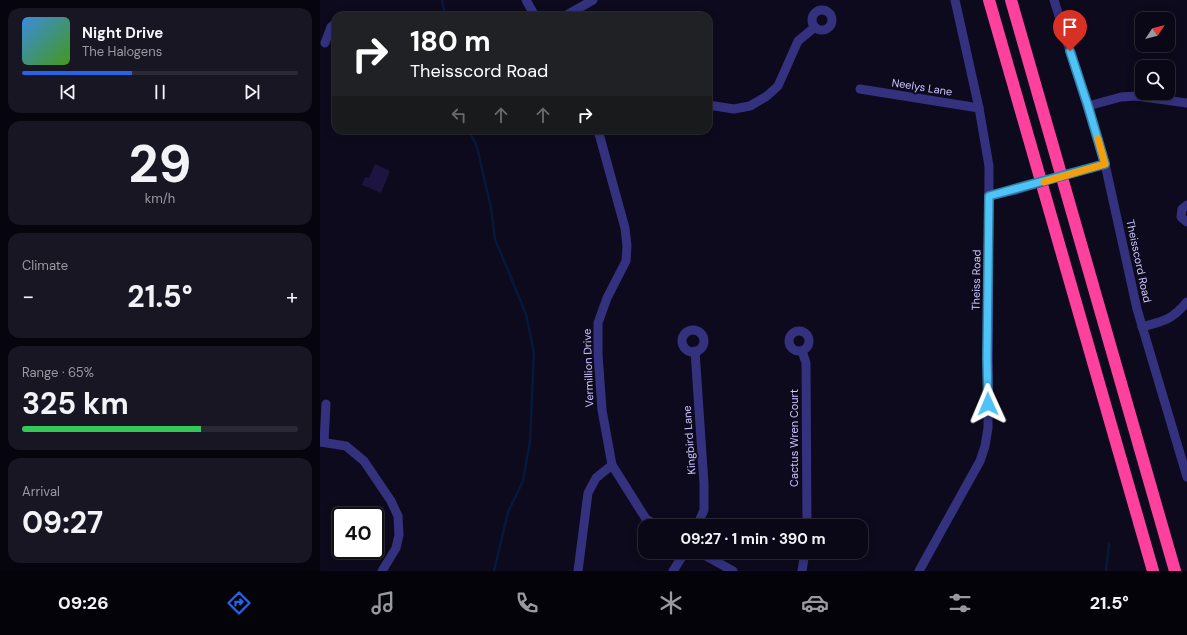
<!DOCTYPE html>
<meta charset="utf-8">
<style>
:root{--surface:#0a0816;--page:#181623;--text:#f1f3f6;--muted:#999aa1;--line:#2a2935;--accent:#2563eb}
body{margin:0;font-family:"DM Sans",sans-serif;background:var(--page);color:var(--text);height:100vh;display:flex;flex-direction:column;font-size:15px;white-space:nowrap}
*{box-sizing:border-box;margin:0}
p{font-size:13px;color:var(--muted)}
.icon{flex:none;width:22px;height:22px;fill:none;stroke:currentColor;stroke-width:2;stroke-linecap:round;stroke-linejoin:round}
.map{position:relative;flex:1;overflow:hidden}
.drawer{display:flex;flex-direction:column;gap:8px;padding:8px;background:#06040c;width:320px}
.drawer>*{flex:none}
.banner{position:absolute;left:12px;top:12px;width:380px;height:122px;border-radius:12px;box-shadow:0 2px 10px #0003,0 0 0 1px var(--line);background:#202124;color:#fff;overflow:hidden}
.needle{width:26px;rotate:55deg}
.buttons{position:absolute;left:815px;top:12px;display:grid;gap:8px}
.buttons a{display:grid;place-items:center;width:40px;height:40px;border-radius:8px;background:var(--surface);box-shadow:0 2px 10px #0003,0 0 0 1px var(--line);font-size:20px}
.speed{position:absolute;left:12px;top:507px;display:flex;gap:8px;font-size:20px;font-weight:700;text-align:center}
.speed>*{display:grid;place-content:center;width:52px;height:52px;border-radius:50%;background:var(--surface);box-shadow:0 2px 10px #0003,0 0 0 1px var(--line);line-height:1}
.speed .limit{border:2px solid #111;border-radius:6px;background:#fff;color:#111}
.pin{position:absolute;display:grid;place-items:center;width:34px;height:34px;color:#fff;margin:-41px -17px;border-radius:50% 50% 50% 0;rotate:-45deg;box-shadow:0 0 4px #0007}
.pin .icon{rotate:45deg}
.me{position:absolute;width:44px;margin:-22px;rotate:359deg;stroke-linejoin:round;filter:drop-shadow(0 0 3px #0008)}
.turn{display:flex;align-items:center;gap:14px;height:84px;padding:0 12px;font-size:18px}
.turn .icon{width:52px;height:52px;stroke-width:2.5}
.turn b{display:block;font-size:28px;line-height:34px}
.lanes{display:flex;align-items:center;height:38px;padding:0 12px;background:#0003;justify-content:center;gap:20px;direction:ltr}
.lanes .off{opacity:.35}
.big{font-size:30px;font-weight:700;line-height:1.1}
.drawer .tile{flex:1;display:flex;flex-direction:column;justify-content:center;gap:6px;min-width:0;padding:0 14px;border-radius:12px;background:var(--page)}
.drawer .dial{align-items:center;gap:0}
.dial b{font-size:52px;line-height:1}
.song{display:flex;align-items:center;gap:12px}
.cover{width:48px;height:48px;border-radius:6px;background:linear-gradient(135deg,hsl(210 70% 55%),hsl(100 70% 35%))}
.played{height:4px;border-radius:2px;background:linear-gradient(90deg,var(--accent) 40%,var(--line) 40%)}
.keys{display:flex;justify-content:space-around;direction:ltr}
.heat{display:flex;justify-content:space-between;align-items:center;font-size:22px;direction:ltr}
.charge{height:6px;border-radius:3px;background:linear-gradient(90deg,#34c759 65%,var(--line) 0)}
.trip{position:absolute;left:318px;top:519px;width:230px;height:40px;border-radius:12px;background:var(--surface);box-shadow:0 2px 10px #0003,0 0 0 1px var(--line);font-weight:700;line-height:40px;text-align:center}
.menu{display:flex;height:64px;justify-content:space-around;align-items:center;background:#040309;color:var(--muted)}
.menu .icon{width:28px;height:28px}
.menu .on{color:var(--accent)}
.menu b{font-size:18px;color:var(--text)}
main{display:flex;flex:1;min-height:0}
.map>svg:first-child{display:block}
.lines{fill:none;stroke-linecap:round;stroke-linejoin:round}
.stream{stroke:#06193b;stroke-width:2.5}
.building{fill:#1d153f}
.minor{stroke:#34327f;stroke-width:9}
.highway{stroke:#ff419e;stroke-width:12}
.minor-bridge{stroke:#34327f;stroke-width:9}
.route-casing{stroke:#337fa1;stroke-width:10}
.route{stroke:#4fc3f7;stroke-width:7}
.slow{stroke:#f59e0b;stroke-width:7}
.labels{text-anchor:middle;stroke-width:4;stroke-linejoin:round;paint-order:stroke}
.street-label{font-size:11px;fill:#ccc6ff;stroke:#0d0a1d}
</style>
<main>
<section class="drawer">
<div class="tile">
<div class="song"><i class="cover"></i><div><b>Night Drive</b><p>The Halogens</p></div></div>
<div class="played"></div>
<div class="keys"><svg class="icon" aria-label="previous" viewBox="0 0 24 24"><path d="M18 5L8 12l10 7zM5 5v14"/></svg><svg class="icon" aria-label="pause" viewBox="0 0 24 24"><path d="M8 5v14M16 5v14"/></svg><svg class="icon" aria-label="next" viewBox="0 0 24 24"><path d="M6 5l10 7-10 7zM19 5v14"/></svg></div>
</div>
<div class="tile dial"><b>29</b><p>km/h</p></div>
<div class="tile"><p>Climate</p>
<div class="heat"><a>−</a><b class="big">21.5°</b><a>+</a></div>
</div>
<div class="tile"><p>Range · 65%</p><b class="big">325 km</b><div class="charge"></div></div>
<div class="tile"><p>Arrival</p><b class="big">09:27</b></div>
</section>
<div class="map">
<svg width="867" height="571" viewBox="0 0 867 571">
<rect width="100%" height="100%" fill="#0d0a1d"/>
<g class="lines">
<!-- stream -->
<g class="stream">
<path d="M122 0 125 16"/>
<path d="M149 130 157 147 171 208 175 239 206 314 214 353 210 441 203 481 188 512 174 571"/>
<path d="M786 571 789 544"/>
</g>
</g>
<!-- building -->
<path class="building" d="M55 164 70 171 61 193 42 185 45 177 49 178Z"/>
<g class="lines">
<!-- minor -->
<g class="minor">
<path d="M206 0 215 16"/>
<path d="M734 0 785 164 817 309 867 477"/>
<circle cx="502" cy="20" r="10"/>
<path d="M245 16 273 0"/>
<path d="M5 43 11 27 16 23"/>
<path d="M540 89 659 108"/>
<path d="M388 105 414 109 430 106 447 96 458 86 478 41 495 27"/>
<path d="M768 106 801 97 816 96 867 103"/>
<path d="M278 130 305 228 307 246 306 261 287 298 278 323V354L282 410 292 465 326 519 338 526"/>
<path d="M669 196 696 190"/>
<path d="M867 205 862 209 861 217 867 222"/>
<path d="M822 327C844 321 852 320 867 302"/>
<circle cx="373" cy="341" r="11"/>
<circle cx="479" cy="341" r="10"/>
<path d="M375 351 384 484V510L377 526"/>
<path d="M482 351 486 363 487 526"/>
<path d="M0 442 26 446 44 461 71 501 78 516 79 535 76 548 62 571"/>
<path d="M4 442 6 404"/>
<path d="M379 552 413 571"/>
<path d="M258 571 268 493 276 478 292 465"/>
<path d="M353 571 365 552"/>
<path d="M482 571 485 552"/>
<path d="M599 571 660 461 665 446 668 428 669 166 659 108 635 0"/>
</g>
<!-- highway -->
<g class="highway">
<path d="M669 0 833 571"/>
<path d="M691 0 855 571"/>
</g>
<!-- minor-bridge -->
<path class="minor-bridge" d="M696 190 770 168"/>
</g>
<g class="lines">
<defs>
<path id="route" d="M668 404 667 358 669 196 785 164 768 106 750 51"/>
</defs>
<!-- route casing -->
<use href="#route" class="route-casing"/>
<!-- route -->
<use href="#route" class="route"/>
<!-- slow -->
<path class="slow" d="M724 182 785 164 778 139"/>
</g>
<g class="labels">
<!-- street labels -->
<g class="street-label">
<text transform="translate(602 87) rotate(9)" y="4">Neelys Lane</text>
<text transform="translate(819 261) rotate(78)" y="4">Theisscord Road</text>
<text transform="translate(656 280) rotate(-89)" y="4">Theiss Road</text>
<text transform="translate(268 368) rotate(-92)" y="4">Vermillion Drive</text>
<text transform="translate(474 438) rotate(-90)" y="4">Cactus Wren Court</text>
<text transform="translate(369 440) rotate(-94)" y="4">Kingbird Lane</text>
</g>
</g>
</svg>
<div class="buttons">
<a><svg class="needle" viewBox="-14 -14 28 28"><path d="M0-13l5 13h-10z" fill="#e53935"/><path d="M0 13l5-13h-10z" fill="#999aa1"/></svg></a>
<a><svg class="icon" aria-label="search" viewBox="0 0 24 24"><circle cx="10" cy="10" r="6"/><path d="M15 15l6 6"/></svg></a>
</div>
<div class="speed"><div class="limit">40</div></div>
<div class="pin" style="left:750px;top:51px;background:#d93025"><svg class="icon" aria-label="arrive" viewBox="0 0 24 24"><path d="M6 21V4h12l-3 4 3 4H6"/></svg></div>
<svg class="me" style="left:668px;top:404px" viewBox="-20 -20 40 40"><path d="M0-17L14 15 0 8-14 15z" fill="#4fc3f7" stroke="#fff" stroke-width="4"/></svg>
<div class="trip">09:27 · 1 min · 390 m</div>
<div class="banner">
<div class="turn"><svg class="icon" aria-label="right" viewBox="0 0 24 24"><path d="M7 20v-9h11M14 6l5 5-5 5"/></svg><div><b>180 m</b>Theisscord Road</div></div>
<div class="lanes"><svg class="icon off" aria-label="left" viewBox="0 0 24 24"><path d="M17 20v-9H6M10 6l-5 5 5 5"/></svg><svg class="icon off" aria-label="ahead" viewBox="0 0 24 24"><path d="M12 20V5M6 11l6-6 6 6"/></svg><svg class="icon off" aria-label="ahead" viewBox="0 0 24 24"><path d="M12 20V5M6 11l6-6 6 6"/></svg><svg class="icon" aria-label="right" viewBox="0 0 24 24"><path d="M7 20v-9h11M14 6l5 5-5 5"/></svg></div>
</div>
</div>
</main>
<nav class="menu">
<b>09:26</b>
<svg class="icon on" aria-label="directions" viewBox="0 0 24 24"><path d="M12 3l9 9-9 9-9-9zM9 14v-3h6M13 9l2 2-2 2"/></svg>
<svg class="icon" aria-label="music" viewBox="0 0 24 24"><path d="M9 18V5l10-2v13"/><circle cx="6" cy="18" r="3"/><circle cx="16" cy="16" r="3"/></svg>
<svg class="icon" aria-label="phone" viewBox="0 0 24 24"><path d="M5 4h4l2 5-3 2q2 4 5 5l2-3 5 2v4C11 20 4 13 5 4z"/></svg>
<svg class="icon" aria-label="climate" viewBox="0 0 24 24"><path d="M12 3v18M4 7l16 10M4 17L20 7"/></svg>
<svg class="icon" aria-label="car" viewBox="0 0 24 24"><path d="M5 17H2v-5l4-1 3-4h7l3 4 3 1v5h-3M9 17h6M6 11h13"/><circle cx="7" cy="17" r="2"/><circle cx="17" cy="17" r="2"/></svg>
<svg class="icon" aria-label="filters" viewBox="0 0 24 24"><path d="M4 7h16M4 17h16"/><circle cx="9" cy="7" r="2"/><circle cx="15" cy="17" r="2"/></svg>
<b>21.5°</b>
</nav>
